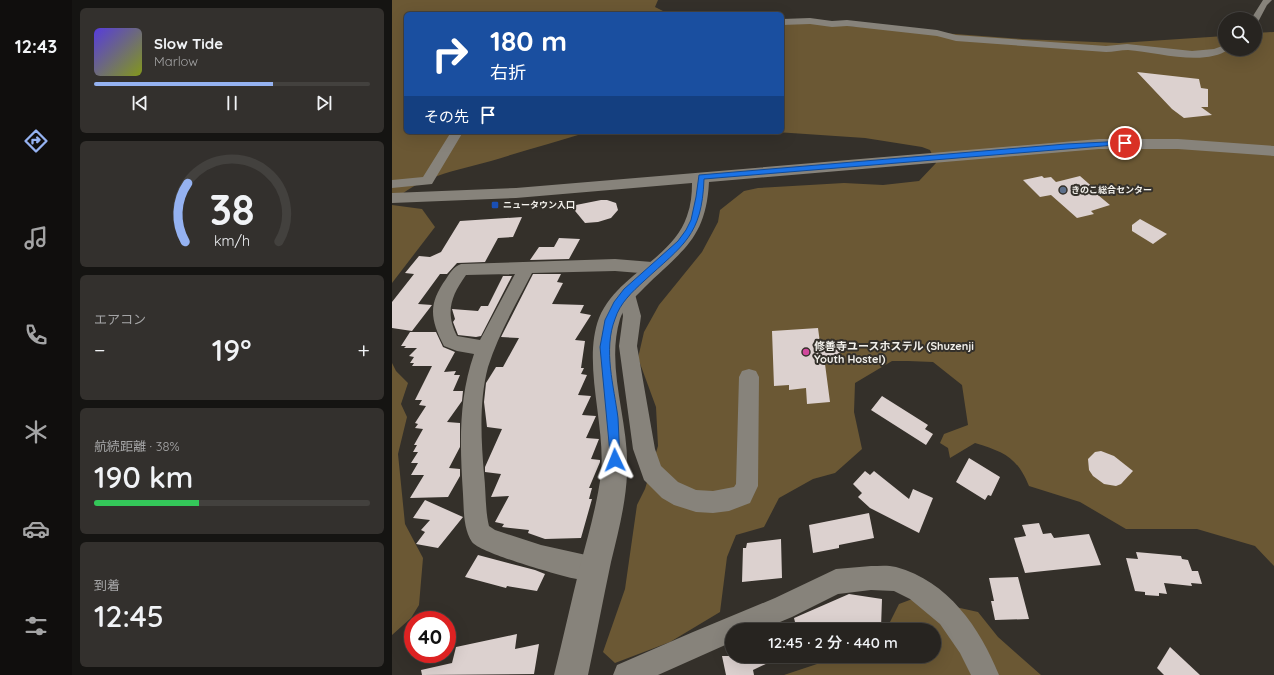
<!DOCTYPE html>
<html lang="ja">
<meta charset="utf-8">
<style>
:root{--surface:#272420;--page:#33302d;--text:#f1f3f6;--muted:#a4a4a5;--line:#43413e;--accent:#95b2f1}
body{margin:0;font-family:Quicksand,"Noto Sans JP",sans-serif;background:var(--page);color:var(--text);height:100vh;display:flex;flex-direction:column;font-size:15px;white-space:nowrap}
*{box-sizing:border-box;margin:0}
p{font-size:13px;color:var(--muted)}
.icon{flex:none;width:22px;height:22px;fill:none;stroke:currentColor;stroke-width:2;stroke-linecap:round;stroke-linejoin:round}
.map{position:relative;flex:1;overflow:hidden}
.side{display:flex;flex-direction:column;gap:8px;padding:8px;background:#151412;width:320px}
.side>*{flex:none}
.hud{position:absolute;left:12px;top:12px;width:380px;height:122px;border-radius:6px;box-shadow:0 4px 16px #0002,0 0 0 1px var(--line);background:#1a4fa0;color:#fff;overflow:hidden}
.buttons{position:absolute;left:826px;top:12px;display:grid;gap:8px}
.buttons a{display:grid;place-items:center;width:44px;height:44px;border-radius:50%;background:var(--surface);box-shadow:0 4px 16px #0002,0 0 0 1px var(--line);font-size:20px}
.speed{position:absolute;left:12px;top:611px;display:flex;gap:8px;font-size:20px;font-weight:700;text-align:center}
.speed>*{display:grid;place-content:center;width:52px;height:52px;border-radius:50%;background:var(--surface);box-shadow:0 4px 16px #0002,0 0 0 1px var(--line);line-height:1}
.speed .limit{border:6px solid #d22;background:#fff;color:#111}
.pin{position:absolute;display:grid;place-items:center;width:34px;height:34px;color:#fff;margin:-17px;border:2px solid #fff;border-radius:50%;box-shadow:0 1px 4px #0007}
.me{position:absolute;width:44px;margin:-22px;rotate:358deg;stroke-linejoin:round;filter:drop-shadow(0 0 3px #0008)}
.turn{display:flex;align-items:center;gap:14px;height:84px;padding:0 20px;font-size:18px}
.turn .icon{width:52px;height:52px;stroke-width:2.5}
.turn b{display:block;font-size:28px;line-height:34px}
.then{display:flex;align-items:center;height:38px;padding:0 20px;background:#0003;gap:8px;font-size:15px}
.big{font-size:30px;font-weight:600;line-height:1.1}
.side .card{flex:1;display:flex;flex-direction:column;justify-content:center;gap:6px;min-width:0;padding:0 14px;border-radius:6px;background:var(--page)}
.side .dial{align-items:center;gap:0}
.dial svg{height:104px;overflow:visible;fill:none;stroke:var(--line);stroke-width:7;stroke-linecap:round;text-anchor:middle}
.dial text{fill:var(--text);stroke:none}
.song{display:flex;align-items:center;gap:12px}
.cover{width:48px;height:48px;border-radius:6px;background:linear-gradient(135deg,hsl(250 70% 55%),hsl(70 70% 35%))}
.played{height:4px;border-radius:2px;background:linear-gradient(90deg,var(--accent) 65%,var(--line) 65%)}
.keys{display:flex;justify-content:space-around;direction:ltr}
.heat{display:flex;justify-content:space-between;align-items:center;font-size:22px;direction:ltr}
.charge{height:6px;border-radius:3px;background:linear-gradient(90deg,#34c759 38%,var(--line) 0)}
.trip{position:absolute;left:333px;top:623px;width:216px;height:40px;border-radius:20px;background:var(--surface);box-shadow:0 4px 16px #0002,0 0 0 1px var(--line);font-weight:600;line-height:40px;text-align:center}
main{display:flex;flex:1;min-height:0}
.tabs{display:flex;flex-direction:column;width:72px;justify-content:space-around;align-items:center;background:#100e0d;color:var(--muted)}
.tabs .icon{width:28px;height:28px}
.tabs .current{color:var(--accent)}
.tabs b{font-size:18px;color:var(--text)}
.map>svg:first-child{display:block}
.forest{fill:#6b5834}
.building{fill:#dcd1cf}
.lines{fill:none;stroke-linecap:round;stroke-linejoin:round}
.street{fill:#87837b;fill-rule:evenodd}
.secondary{fill:#87837b;fill-rule:evenodd}
.route{fill:#1a73e8;stroke:#114b97}
.service-dot{fill:#5c6f8a;stroke:#34302a;stroke-width:1.5}
.transit-dot{fill:#1a4fb4;stroke:#34302a;stroke-width:1.5}
.hotel-dot{fill:#d1479c;stroke:#34302a;stroke-width:1.5}
.labels{text-anchor:middle;stroke-width:4;stroke-linejoin:round;paint-order:stroke}
.far-poi-label{font-size:9px;font-weight:bold;fill:#f2f0eb;stroke:#34302a;text-anchor:start}
.poi-label{font-size:11px;font-weight:bold;fill:#f2f0eb;stroke:#34302a;text-anchor:start}
</style>
<main>
<nav class="tabs">
<b>12:43</b>
<svg class="icon current" aria-label="directions" viewBox="0 0 24 24"><path d="M12 3l9 9-9 9-9-9zM9 14v-3h6M13 9l2 2-2 2"/></svg>
<svg class="icon" aria-label="music" viewBox="0 0 24 24"><path d="M9 18V5l10-2v13"/><circle cx="6" cy="18" r="3"/><circle cx="16" cy="16" r="3"/></svg>
<svg class="icon" aria-label="phone" viewBox="0 0 24 24"><path d="M5 4h4l2 5-3 2q2 4 5 5l2-3 5 2v4C11 20 4 13 5 4z"/></svg>
<svg class="icon" aria-label="climate" viewBox="0 0 24 24"><path d="M12 3v18M4 7l16 10M4 17L20 7"/></svg>
<svg class="icon" aria-label="car" viewBox="0 0 24 24"><path d="M5 17H2v-5l4-1 3-4h7l3 4 3 1v5h-3M9 17h6M6 11h13"/><circle cx="7" cy="17" r="2"/><circle cx="17" cy="17" r="2"/></svg>
<svg class="icon" aria-label="filters" viewBox="0 0 24 24"><path d="M4 7h16M4 17h16"/><circle cx="9" cy="7" r="2"/><circle cx="15" cy="17" r="2"/></svg>
</nav>
<section class="side">
<div class="card">
<div class="song"><i class="cover"></i><div><b>Slow Tide</b><p>Marlow</p></div></div>
<div class="played"></div>
<div class="keys"><svg class="icon" aria-label="previous" viewBox="0 0 24 24"><path d="M18 5L8 12l10 7zM5 5v14"/></svg><svg class="icon" aria-label="pause" viewBox="0 0 24 24"><path d="M8 5v14M16 5v14"/></svg><svg class="icon" aria-label="next" viewBox="0 0 24 24"><path d="M6 5l10 7-10 7zM19 5v14"/></svg></div>
</div>
<div class="card dial"><svg viewBox="0 0 100 80">
<path d="M14 69A42 42 0 1 1 86 69"/>
<path d="M14 69A42 42 0 0 1 16 24" stroke="#95b2f1"/>
<text x="50" y="56" font-size="32" font-weight="700">38</text>
<text x="50" y="72" font-size="11">km/h</text>
</svg></div>
<div class="card"><p>エアコン</p>
<div class="heat"><a>−</a><b class="big">19°</b><a>+</a></div>
</div>
<div class="card"><p>航続距離 · 38%</p><b class="big">190 km</b><div class="charge"></div></div>
<div class="card"><p>到着</p><b class="big">12:45</b></div>
</section>
<div class="map">
<svg width="882" height="675" viewBox="0 0 882 675">
<rect width="100%" height="100%" fill="#34302a"/>
<!-- forest -->
<g class="forest">
<path d="M0 0H266L263 7 273 12 288 14H14V132H196C164 142 131 151 99 161 64 171 26 176 0 203Z"/>
<path d="M390 21 630 39 727 43 833 36V49H863V33L882 32V566L863 546 805 529H734L688 502 637 486C625 457 612 452 583 443L558 458 556 448 548 443 552 434 576 425 570 385 541 362 516 361H500L463 383 462 412 470 449 443 473 421 479 387 498 372 527 344 535 335 557 328 612 278 642 223 663 211 652 233 589 245 505 253 489 266 446 264 407 246 358 252 332 267 305 310 252 326 222 328 210 352 191 366 188 452 183 491 185 527 181 544 163 538 150 530 147 473 138 384 132H390Z"/>
<path d="M0 205 30 209 43 227 0 283Z"/>
<path d="M0 363 4 371 16 383 9 404 15 417 6 454 13 524 31 558 27 605 19 618 0 635Z"/>
<path d="M523 598 586 612 606 637 649 675H392L428 663 438 656H542V630H494L507 604Z"/>
</g>
<!-- building -->
<g class="building">
<path d="M745 72 807 79 809 88 816 89V107H809L820 115 792 118 780 109Z"/>
<path d="M650 176 652 178 659 177 664 182 688 176 704 190H700L718 205 699 211 702 214 685 218 659 195 648 197 631 180Z"/>
<path d="M209 200H215L224 203 226 210 219 218 206 222 193 223 179 206Z"/>
<path d="M130 217 121 237 106 238 93 262 65 263 55 274H48L26 304 40 305 20 331 0 328V302L22 274 13 273 27 256 38 257 49 252 68 221Z"/>
<path d="M748 219 775 234 761 244 740 231V225Z"/>
<path d="M167 238 188 239 177 259 138 260 147 247H162Z"/>
<path d="M141 274H169L165 282 171 283 160 304 192 305 188 313 199 315 183 340 193 341 189 368H192L189 374 195 375 186 395 199 396 190 415 204 416 194 438 207 439 199 459 208 460V462L197 488H200L197 499H200L189 538 153 539 136 533 137 530 110 527 112 524 103 522 117 496 99 497 109 474 93 472V467L110 429 95 427 92 402 94 383 104 367H111L127 338 109 337Z"/>
<path d="M111 276H120L89 336 84 337 66 335 61 322 63 319 60 309 86 311 89 306H96Z"/>
<path d="M426 328 428 343 446 342 449 363 433 364 438 402 415 404 414 388 397 390V385L382 386 380 331Z"/>
<path d="M18 332H44L51 347 63 352 52 372 64 371 62 375H68L61 391H71L70 401 55 422 68 423V447L57 468 68 469V476L56 497 18 498 32 475H19L26 463H19L26 452H21L25 445H22L31 429 23 428 26 424 23 423 34 406 27 405 30 400H23L40 366H20L22 363H18L22 357 17 356 25 348H12L14 346H9Z"/>
<path d="M490 396 536 425 533 429 541 434 534 445 479 410Z"/>
<path d="M709 451 722 456 741 471 729 484 724 486 712 484 701 476 697 470 696 459 703 452Z"/>
<path d="M577 458 608 477 599 496 596 495 593 500 564 482Z"/>
<path d="M473 471 478 475 482 471 517 499 521 489 541 498 527 533 478 508 466 497 470 493 461 484Z"/>
<path d="M33 500 71 517 46 548 24 544 33 532 29 530 38 520 21 518Z"/>
<path d="M477 513 482 538 447 545V548L421 553 417 525Z"/>
<path d="M647 523 651 534 659 533 662 538 697 534 709 565 633 573 622 538 634 536 630 525Z"/>
<path d="M389 539 390 578 350 582 351 548H354L355 543Z"/>
<path d="M744 552 789 556 790 559 796 560 800 571H806L810 584 799 583 800 586 772 583 775 594 767 593V596L753 595V592L743 591 734 558 746 559Z"/>
<path d="M86 555 143 570 153 574 145 591 115 586 114 588 73 577Z"/>
<path d="M626 577 637 619 603 620 599 601H602L597 578Z"/>
<path d="M457 594 490 599 489 628 460 624 446 630H405L402 618Z"/>
<path d="M125 634 123 649 147 644 142 674 30 675 29 670 60 663 64 647Z"/>
<path d="M778 647 808 675H772L765 668Z"/>
<path d="M330 656H391L361 670 362 675H334Z"/>
</g>
<g class="lines">
<!-- street -->
<g class="street">
<path d="M871 0H880L875 5 866 22 863 23V19H859Z"/>
<path d="M98 11 103 12 104 14H94Z"/>
<path d="M418 18 440 21 455 20 545 30 564 35 714 46 735 44 800 51 822 49 833 45V49H837C813 67 764 52 736 50 729 50 721 52 714 52L564 41 545 36 455 26 440 27 418 24 390 25V19Z"/>
<path d="M59 132H71L40 184 0 188V180L31 177Z"/>
<path d="M223 259 260 262 266 264 268 268 266 272 260 274 223 271 140 273C124 304 106 335 96 367 87 401 89 439 92 474 94 490 93 510 97 526L103 530 149 545 203 557 212 560 215 569 212 578C193 585 166 574 147 569 134 565 87 551 80 542 71 528 72 510 71 494 68 447 66 400 82 354L65 351 52 346C38 319 36 304 54 279 58 273 61 267 69 264ZM123 274 88 340 65 336C53 312 59 296 74 275Z"/>
<path d="M235 285 241 287 249 316 245 346 263 449 269 466 286 482 304 490 321 491 342 487 344 484 347 377 350 371 357 369 364 371 367 377 366 486 358 503 337 511 321 513 304 512 282 505 270 498 252 480 241 449 227 346 231 316 227 291 229 287Z"/>
<path d="M479 566C487 566 496 565 504 567 556 581 588 628 607 675H579L568 653 548 624 518 599 502 591 479 590 446 594 400 617 369 630H340V642L266 675H221L225 665 301 632 383 598 444 569Z"/>
</g>
<!-- secondary -->
<path class="secondary" d="M707 139H786L882 146V156L786 149H707L317 182C314 240 289 251 252 288 243 297 232 307 228 319 213 369 238 422 235 473 234 503 226 533 219 562 211 600 204 637 196 675H162C171 639 179 602 188 566 196 536 205 505 209 474 214 426 190 363 207 318 225 274 280 260 295 216 299 205 300 194 300 183L124 198 0 203V193L124 188Z"/>
</g>
<!-- route -->
<path class="route" d="M733 141 736 143 735 144 312 179C310 236 291 245 252 281 240 292 228 303 223 319 211 350 222 386 226 418 227 432 227 446 228 460L227 464 223 466 219 464 208 347 213 320 222 302 232 289 286 241 294 230 299 220 304 197 307 175 674 144Z"/>
<!-- markers -->
<circle class="service-dot" cx="671" cy="190" r="4"/>
<rect class="transit-dot" x="99" y="201" width="8" height="8" rx="2"/>
<circle class="hotel-dot" cx="414" cy="352" r="4"/>
<g class="labels">
<!-- far-poi labels -->
<g class="far-poi-label">
<text x="679" y="193">きのこ総合センター</text>
<text x="111" y="208">ニュータウン入口</text>
</g>
<!-- poi labels -->
<g class="poi-label">
<text x="422" y="350">修善寺ユースホステル (Shuzenji<tspan x="422" dy="13">Youth Hostel)</tspan></text>
</g>
</g>
</svg>
<div class="buttons">
<a><svg class="icon" aria-label="search" viewBox="0 0 24 24"><circle cx="10" cy="10" r="6"/><path d="M15 15l6 6"/></svg></a>
</div>
<div class="speed"><div class="limit">40</div></div>
<div class="pin" style="left:733px;top:143px;background:#d93025"><svg class="icon" aria-label="arrive" viewBox="0 0 24 24"><path d="M6 21V4h12l-3 4 3 4H6"/></svg></div>
<svg class="me" style="left:223px;top:460px" viewBox="-20 -20 40 40"><path d="M0-17L14 15 0 8-14 15z" fill="#1a73e8" stroke="#fff" stroke-width="4"/></svg>
<div class="trip">12:45 · 2 分 · 440 m</div>
<div class="hud">
<div class="turn"><svg class="icon" aria-label="right" viewBox="0 0 24 24"><path d="M7 20v-9h11M14 6l5 5-5 5"/></svg><div><b>180 m</b>右折</div></div>
<div class="then">その先<svg class="icon" aria-label="arrive" viewBox="0 0 24 24"><path d="M6 21V4h12l-3 4 3 4H6"/></svg></div>
</div>
</div>
</main>
